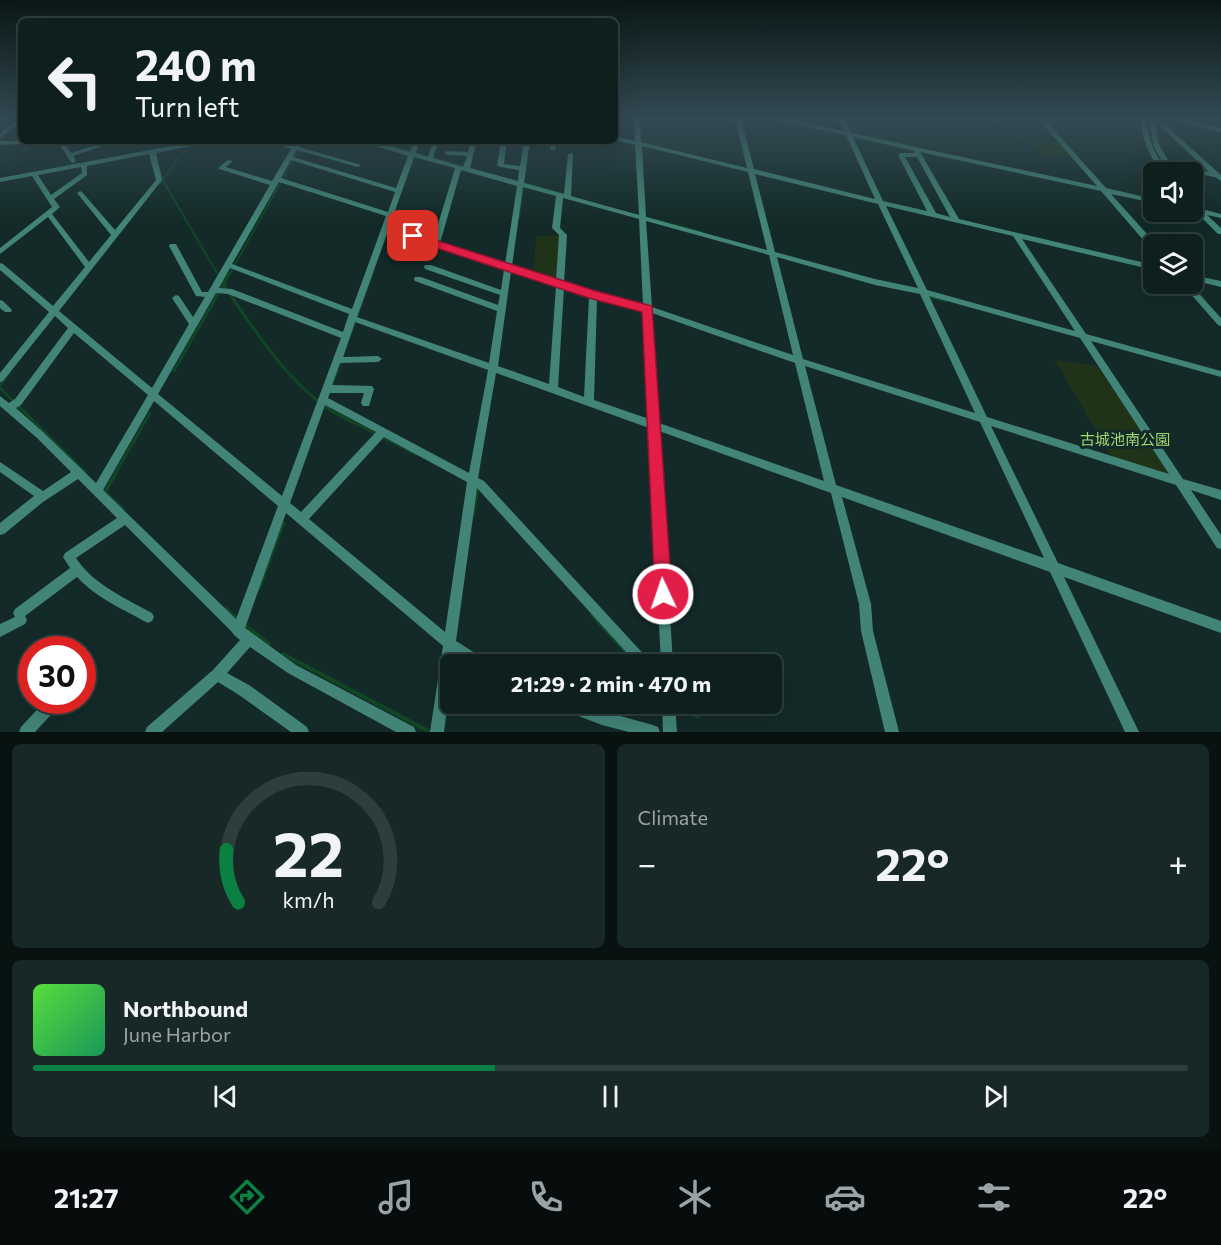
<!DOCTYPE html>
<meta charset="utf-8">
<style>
:root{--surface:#0e201e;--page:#172827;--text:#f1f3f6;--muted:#9ba3a4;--line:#2e3e3c;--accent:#0b8043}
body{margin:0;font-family:Commissioner,"Noto Sans JP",sans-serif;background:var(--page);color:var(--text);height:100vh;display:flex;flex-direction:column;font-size:22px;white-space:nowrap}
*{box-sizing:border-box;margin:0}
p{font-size:20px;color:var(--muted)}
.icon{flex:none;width:33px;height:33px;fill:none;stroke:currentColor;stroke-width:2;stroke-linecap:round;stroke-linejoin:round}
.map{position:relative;height:732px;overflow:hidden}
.side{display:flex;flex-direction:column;gap:12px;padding:12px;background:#081210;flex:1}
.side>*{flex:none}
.top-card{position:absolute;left:18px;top:18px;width:600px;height:126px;border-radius:9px;box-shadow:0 6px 24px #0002,0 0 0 2px var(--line);background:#0e201e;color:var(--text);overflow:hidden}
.buttons{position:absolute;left:1143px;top:162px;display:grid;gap:12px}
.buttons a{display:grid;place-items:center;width:60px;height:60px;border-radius:9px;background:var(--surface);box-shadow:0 6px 24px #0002,0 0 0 2px var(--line);font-size:30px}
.speed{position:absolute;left:18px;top:636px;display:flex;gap:12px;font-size:30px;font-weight:700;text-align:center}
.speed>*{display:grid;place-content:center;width:78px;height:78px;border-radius:50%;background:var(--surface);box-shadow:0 6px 24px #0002,0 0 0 2px var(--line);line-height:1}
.speed .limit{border:9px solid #d22;background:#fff;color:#111}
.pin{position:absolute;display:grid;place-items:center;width:51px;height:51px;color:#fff;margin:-26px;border-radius:12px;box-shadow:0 3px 9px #0006}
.me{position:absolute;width:66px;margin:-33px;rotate:357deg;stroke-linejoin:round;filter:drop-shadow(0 0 4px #0008)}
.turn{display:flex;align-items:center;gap:21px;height:126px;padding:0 18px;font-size:27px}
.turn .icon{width:78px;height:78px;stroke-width:2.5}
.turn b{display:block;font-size:42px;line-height:51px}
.big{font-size:45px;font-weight:700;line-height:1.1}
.side .tile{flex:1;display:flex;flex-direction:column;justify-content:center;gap:9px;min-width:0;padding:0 21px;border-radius:9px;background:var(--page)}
.side .dial{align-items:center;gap:0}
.dial svg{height:156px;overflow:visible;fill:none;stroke:var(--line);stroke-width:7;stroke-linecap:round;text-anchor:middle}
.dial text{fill:var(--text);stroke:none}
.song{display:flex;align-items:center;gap:18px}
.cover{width:72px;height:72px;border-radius:9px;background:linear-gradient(135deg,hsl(110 70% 55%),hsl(150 70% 35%))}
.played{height:6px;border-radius:3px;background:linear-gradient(90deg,var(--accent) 40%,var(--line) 40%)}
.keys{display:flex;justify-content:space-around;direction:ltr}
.heat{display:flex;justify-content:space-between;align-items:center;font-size:33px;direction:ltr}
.side .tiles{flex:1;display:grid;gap:12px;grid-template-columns:1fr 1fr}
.tile:last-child{grid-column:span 2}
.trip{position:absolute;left:440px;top:654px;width:342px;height:60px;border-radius:9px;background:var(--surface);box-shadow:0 6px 24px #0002,0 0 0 2px var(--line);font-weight:700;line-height:60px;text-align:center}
.tab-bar{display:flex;height:96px;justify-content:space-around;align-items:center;background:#060d0c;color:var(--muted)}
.tab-bar .icon{width:42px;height:42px}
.tab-bar .active{color:var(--accent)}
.tab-bar b{font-size:27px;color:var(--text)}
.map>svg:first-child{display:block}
.green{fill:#1e3317}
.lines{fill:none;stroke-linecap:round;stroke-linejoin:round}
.stream-far2{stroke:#104626;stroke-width:2}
.stream-far1{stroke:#104626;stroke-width:3}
.stream{stroke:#104626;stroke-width:4}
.minor{fill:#428478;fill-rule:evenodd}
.route{fill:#e11d48;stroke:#92132f;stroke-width:1.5}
.labels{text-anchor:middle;stroke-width:6;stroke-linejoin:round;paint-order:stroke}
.park-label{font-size:15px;fill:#a1d86f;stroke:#132a28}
</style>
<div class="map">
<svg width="1221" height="732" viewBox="0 0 1221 732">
<rect width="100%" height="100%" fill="#132a28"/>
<!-- green -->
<g class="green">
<path d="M1027 138 1061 144 1071 157H1043Z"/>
<path d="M560 235 557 281 533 273 536 236Z"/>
<path d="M1055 360 1097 366 1172 472 1169 475 1111 457Z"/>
</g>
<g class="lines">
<!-- stream-far2 -->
<g class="stream-far2">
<path d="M787 119 827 127"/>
<path d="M844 119 849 130"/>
<path d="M1044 119 1076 154"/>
<path d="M8 127 18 119"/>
<path d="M848 132 903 144"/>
<path d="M156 141V144"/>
<path d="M372 141 466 167"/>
<path d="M22 152 34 141"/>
<path d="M157 159 162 179 217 273"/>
<path d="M521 182 567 195"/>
<path d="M160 183 185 150"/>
<path d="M634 214 702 232"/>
<path d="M519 219 523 187"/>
<path d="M230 273 304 141"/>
<path d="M372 273 415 154"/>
</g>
<!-- stream-far1 -->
<g class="stream-far1">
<path d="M224 281 225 287C254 329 282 374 323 405 339 417 358 424 376 434"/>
<path d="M1190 284 1204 299"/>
<path d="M222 287 231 271"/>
<path d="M928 296 947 301"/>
<path d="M174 371 219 292"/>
<path d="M0 385 10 372"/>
<path d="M0 388 85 472"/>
<path d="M331 388 373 271"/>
<path d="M382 437 416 454"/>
<path d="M116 472 150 413"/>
</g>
<!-- stream -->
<g class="stream">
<path d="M104 491 122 509"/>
<path d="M105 492 117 471"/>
<path d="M473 514 478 486"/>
<path d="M259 588 283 523"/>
<path d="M226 609 239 621"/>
<path d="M592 615 637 664"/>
<path d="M244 625 269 644"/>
<path d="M283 654 430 732"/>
<path d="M680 704 698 717"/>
</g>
<!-- minor -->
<g class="minor">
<path d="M18 119H21V122L0 138V133Z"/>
<path d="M634 119H640L641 142 747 168 735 119H741L754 169 875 199 846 135 780 121 777 119H786L844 131 838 119H844L851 133 1097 186 1038 119H1044L1106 188 1154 199V203L1111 194 1156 244H1154V249H1151L1101 191 920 152 959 219 1154 265V270L1022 239 1086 334 1221 371V377L1091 341 1183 479 1221 490V500L1191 490 1221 535V549L1217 548 1176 485 991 426 1058 563 1221 621V633L1064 577 1139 732H1125L1050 572 842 497 871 604 873 631 899 732H885L861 631 859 604 831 493 659 431 673 664H661L649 428 496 373 478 478 484 481 649 660 651 664H637L477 488 456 641 486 660 488 664H471L454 654 453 664H450V686L444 732H430L443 646 286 513 245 628 296 665 414 727 416 732H396L288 673 250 647 227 673 249 685 307 727 309 732H291L239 695 218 682 162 732H145L147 727 213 670 240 640 234 635 232 632 125 525 76 558C94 585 125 598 152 613L154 617 152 621 148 623 144 621C121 608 95 597 77 577L25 616 27 620 25 624 0 637V624L15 617 13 613 15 609 70 568 63 557 65 553 117 518 78 479 43 502 4 534 0 535V523L34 496 0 472V462L43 491 71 472 37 438 0 406V396L9 403 15 399 68 328 55 316 3 381 0 382V373L49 312 0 270V263L3 264 53 306 85 267 48 217 0 254V248L52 207 32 176 0 182V178L198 141H211L208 143 156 153 162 180 59 311 152 388 189 324 172 298 176 295 179 296 193 317 205 297 196 296 169 246 170 244H176L202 292H208L270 185 219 169V167L228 160 233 161 226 167 272 181 291 149 268 141H278L293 145 296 141H302L299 147 361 165 358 167 297 150 293 157 396 188 408 156 360 141H370L410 152 414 141H420L416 153 428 157 433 141H439L433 158 463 167 467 156 447 155 444 153 447 151 468 152 471 141H477L470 168 518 181 519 170 500 167 497 165 501 141H507L504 164 520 166 524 141H530L524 183 564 194 568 154 573 153 571 196 639 215 635 145 615 140V136L635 141ZM853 137 915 151 914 153H901L898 155 927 211 883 201ZM642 146 748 172 767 250 646 217ZM149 154 156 180 115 230 82 192 80 191 77 193 111 235 89 262 52 214 60 207 54 199 87 175V166ZM414 157 455 168 433 241 389 227ZM905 157H917L950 217 936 213ZM291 160 395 192 388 212 281 178ZM81 167 82 173 51 195 38 175ZM461 170 517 186 505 264 440 243ZM755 174 878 204 918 288 875 279 775 252ZM279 182 386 216 352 309 232 264ZM523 187 556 196 552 228 559 235 556 280 512 266ZM563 198 639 219 643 305 595 293 564 283 567 235 560 228ZM886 206 1013 236 1075 331 927 290ZM646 221 769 255 793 355 652 307ZM388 231 504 269 501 290 431 265H425L424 267 425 269 500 295 498 305 421 277H415L414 279 415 281 497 311 489 363 357 317ZM777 257 875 285 920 294 975 413 803 359ZM230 268 349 314 343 332 232 289 219 288ZM511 271 556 286 549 384 498 366ZM564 288 589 297 584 397 558 387ZM216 293 228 294 341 338 282 496 158 394ZM929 296 1080 338 1169 474 987 417ZM597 299 643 311 649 419 594 400ZM652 313 795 363 824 481 659 423ZM355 322 488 370 469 473 328 398 330 393H364L361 403 363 406H369L374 389 372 386 332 385 340 363 378 362 382 359 378 356 343 357ZM74 333 148 395 96 483 43 432 16 408 21 405ZM805 366 980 422 1044 558 836 485ZM154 401 278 506 236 619 103 490ZM325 405 376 432 301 512 290 503ZM384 437 467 482 445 632 309 519Z"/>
<path d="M991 119H997L998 121 993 122Z"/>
<path d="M1141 119H1147C1148 137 1153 152 1164 166V165L1153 145 1149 119H1155V121L1163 123 1221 175V181L1215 177 1174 169 1175 172H1169L1165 167 1168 172H1162C1149 156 1142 140 1141 119ZM1156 125H1159L1209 172 1171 165 1159 145Z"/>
<path d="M1172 119H1181L1221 128V132Z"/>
<path d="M21 137V141H23L19 144 0 145V141H15Z"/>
<path d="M34 141H45L32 144V142Z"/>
<path d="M57 141H63L71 153 108 141H117L73 156 76 161 73 163 71 162Z"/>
<path d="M551 141H557L555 150 550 149Z"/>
<path d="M1192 202 1202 209 1221 214V218L1207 215 1221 228V234H1218L1192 208Z"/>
<path d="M1192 275 1221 281V287L1192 280Z"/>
<path d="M1182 284H1190L1221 318V326L1218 325Z"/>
<path d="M0 300 3 301 12 310 11 312H5L0 308Z"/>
<path d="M46 700H61L60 705 35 732H19L21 727Z"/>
<path d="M558 704H581L602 711 653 725 658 727 660 732H629L602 725 560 709Z"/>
<path d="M662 704H675L677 732H663Z"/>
</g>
</g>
<!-- sky -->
<linearGradient id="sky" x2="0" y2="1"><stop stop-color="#0a1716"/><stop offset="0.54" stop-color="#334a53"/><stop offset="1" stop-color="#334a53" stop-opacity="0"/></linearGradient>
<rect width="1221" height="221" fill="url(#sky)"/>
<!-- route -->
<path class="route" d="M413 233 596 291 652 306 672 594 670 600 663 603 657 600 655 594 642 312 589 298 409 239V234Z"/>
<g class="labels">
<!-- park labels -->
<g class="park-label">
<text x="1125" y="445">古城池南公園</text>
</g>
</g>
</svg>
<div class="buttons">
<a><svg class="icon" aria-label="sound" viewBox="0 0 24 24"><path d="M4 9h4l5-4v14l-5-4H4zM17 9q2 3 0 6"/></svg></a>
<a><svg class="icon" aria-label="layers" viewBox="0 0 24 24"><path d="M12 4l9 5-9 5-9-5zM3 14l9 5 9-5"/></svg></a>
</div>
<div class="speed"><div class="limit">30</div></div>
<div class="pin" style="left:413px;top:236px;background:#d93025"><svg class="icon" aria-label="arrive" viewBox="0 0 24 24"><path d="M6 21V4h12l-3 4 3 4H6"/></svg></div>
<svg class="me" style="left:663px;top:594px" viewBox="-20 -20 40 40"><circle r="17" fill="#e11d48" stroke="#fff" stroke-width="3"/><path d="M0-11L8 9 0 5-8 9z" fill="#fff"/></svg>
<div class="trip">21:29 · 2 min · 470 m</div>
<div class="top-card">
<div class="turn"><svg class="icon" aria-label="left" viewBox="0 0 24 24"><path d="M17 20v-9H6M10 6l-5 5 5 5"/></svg><div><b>240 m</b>Turn left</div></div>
</div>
</div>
<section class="side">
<div class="tiles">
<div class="tile dial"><svg viewBox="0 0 100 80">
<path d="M14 69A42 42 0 1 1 86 69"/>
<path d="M14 69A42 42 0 0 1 8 42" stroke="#0b8043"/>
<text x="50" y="56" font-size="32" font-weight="700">22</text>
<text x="50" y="72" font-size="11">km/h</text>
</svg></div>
<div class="tile"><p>Climate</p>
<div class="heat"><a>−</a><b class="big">22°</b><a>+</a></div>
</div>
<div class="tile">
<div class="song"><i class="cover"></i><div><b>Northbound</b><p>June Harbor</p></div></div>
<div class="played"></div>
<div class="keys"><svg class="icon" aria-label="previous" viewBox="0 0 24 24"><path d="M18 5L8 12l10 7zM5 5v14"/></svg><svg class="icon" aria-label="pause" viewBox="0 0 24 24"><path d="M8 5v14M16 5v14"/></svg><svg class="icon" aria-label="next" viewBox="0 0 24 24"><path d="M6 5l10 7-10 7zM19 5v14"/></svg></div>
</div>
</div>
</section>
<nav class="tab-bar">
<b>21:27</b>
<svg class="icon active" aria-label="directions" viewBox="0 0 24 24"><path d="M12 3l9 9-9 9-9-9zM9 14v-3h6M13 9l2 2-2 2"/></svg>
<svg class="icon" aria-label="music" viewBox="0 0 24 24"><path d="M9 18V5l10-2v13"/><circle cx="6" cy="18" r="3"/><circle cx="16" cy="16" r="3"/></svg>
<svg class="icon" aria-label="phone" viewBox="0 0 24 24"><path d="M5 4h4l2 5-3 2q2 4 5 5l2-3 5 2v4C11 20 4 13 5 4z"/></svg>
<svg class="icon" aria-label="climate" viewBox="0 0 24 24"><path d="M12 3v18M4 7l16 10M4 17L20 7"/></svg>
<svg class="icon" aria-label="car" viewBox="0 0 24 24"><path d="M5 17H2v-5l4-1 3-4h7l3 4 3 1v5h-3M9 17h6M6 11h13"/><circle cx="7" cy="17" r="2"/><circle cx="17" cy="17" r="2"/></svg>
<svg class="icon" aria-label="filters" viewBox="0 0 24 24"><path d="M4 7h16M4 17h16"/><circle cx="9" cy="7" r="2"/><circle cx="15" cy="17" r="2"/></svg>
<b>22°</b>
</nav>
